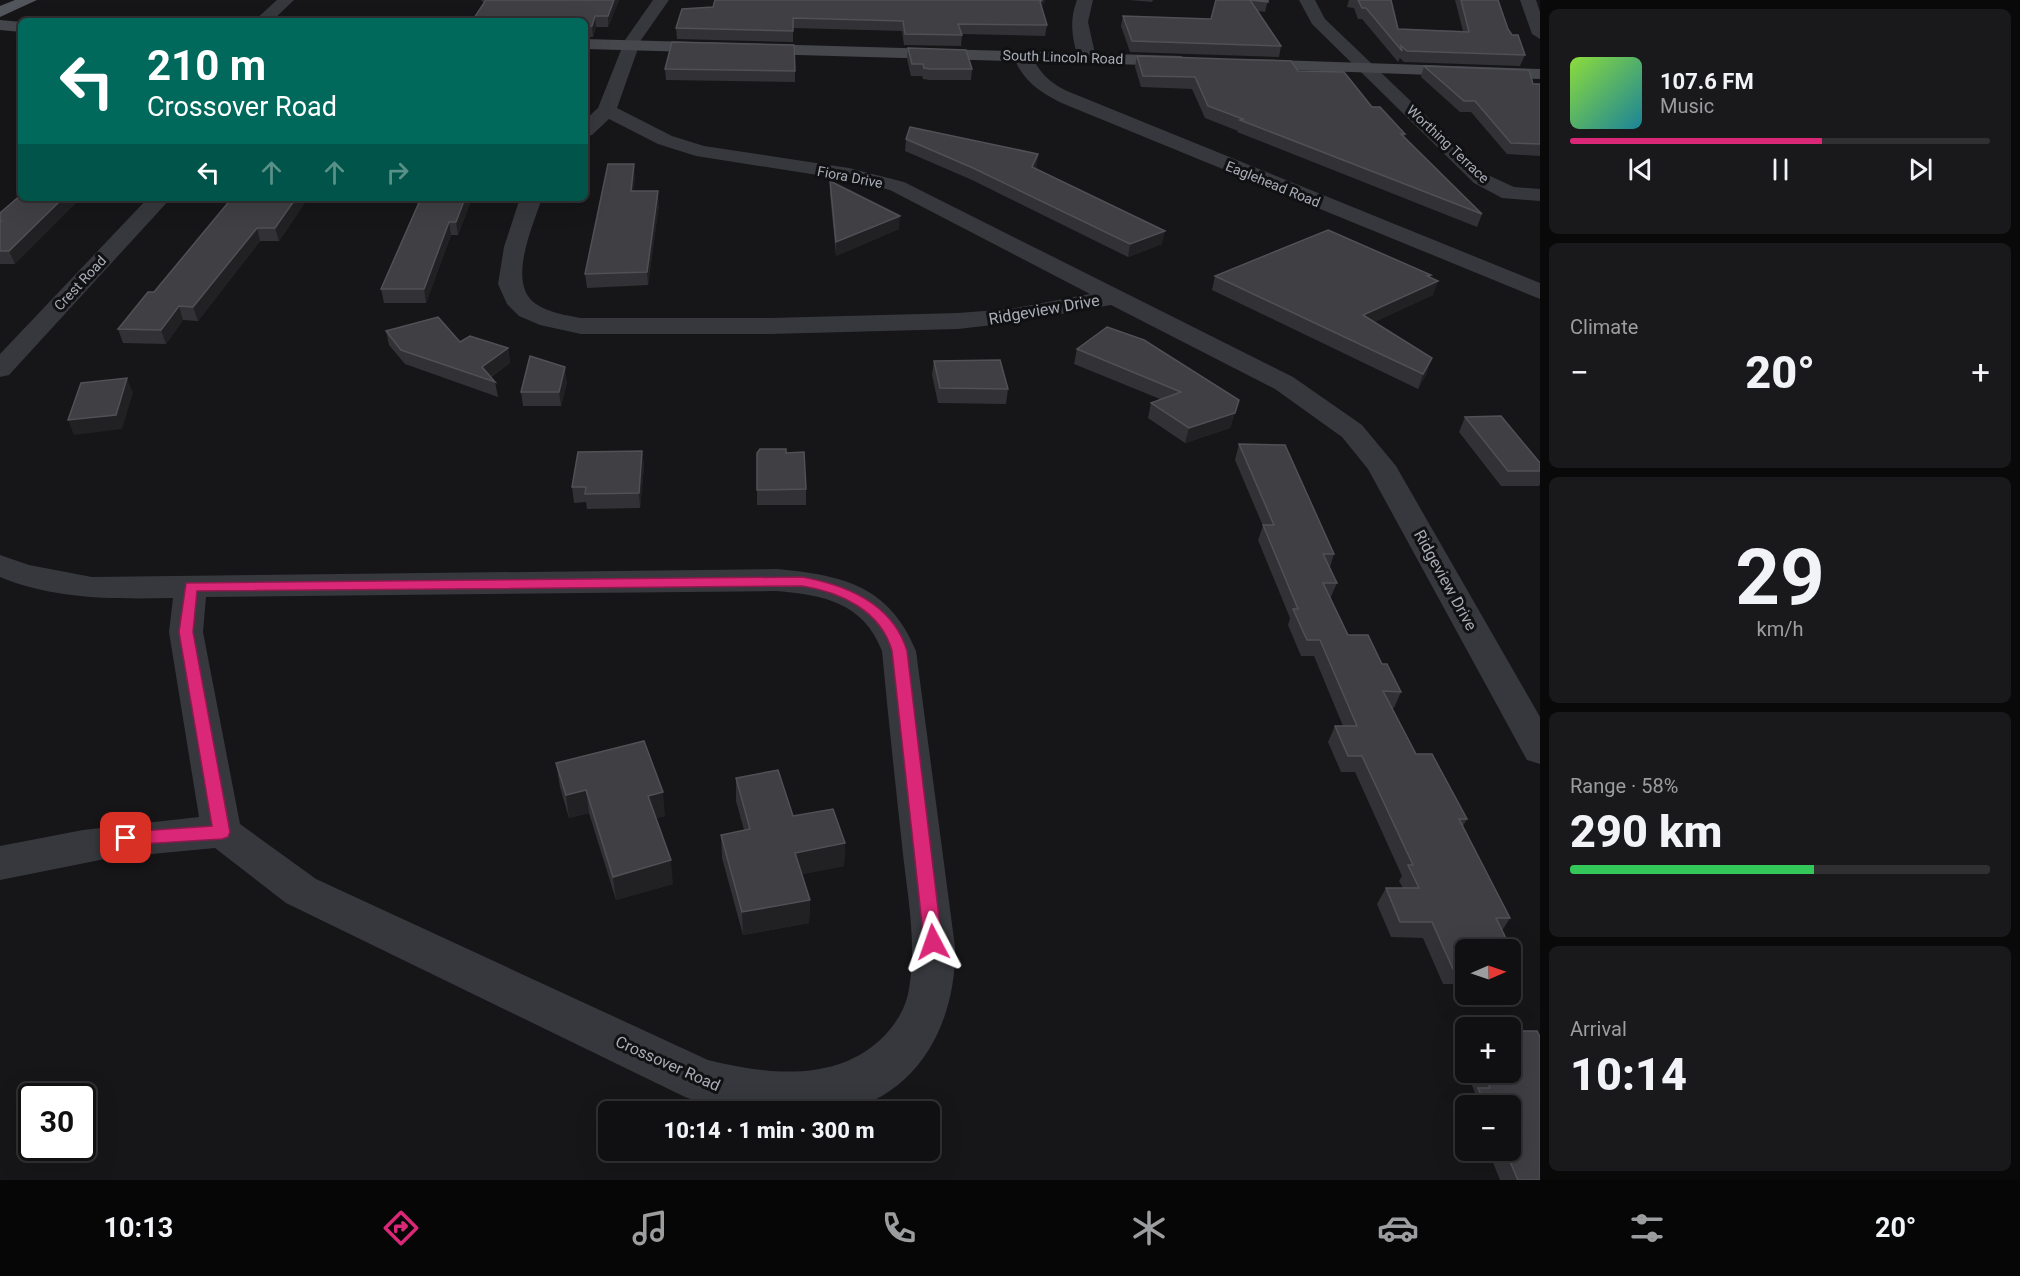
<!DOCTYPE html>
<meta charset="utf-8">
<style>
:root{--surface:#101012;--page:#19191b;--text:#f1f3f6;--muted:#9c9d9f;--line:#303032;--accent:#db2777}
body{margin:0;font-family:Roboto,sans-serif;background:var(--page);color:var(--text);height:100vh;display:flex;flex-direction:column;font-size:22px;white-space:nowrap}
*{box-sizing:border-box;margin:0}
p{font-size:20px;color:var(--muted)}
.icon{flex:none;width:33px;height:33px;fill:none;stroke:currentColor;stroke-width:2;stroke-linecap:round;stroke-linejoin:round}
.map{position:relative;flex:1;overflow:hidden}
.side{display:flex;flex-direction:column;gap:9px;padding:9px;background:#09090a;width:480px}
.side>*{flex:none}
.hud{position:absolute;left:18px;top:18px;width:570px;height:183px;border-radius:9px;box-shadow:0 6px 24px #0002,0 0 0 2px var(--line);background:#00695c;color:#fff;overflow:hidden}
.needle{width:39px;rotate:88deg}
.fabs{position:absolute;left:1455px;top:939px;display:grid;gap:12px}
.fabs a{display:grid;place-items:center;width:66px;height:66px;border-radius:9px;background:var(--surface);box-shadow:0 6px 24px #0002,0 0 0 2px var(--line);font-size:30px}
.speed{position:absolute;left:18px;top:1083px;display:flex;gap:12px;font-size:30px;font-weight:700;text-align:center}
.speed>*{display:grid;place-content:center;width:78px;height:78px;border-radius:50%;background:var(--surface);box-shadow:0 6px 24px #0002,0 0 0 2px var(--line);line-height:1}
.speed .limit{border:3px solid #111;border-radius:9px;background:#fff;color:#111}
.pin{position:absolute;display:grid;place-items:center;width:51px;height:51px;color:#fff;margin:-26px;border-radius:12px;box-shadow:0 3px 9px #0006}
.me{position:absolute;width:66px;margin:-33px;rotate:356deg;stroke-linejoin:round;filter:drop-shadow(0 0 4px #0008)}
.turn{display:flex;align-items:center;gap:21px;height:126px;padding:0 30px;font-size:27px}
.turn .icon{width:78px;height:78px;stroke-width:2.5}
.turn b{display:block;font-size:42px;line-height:51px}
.lanes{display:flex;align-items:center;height:57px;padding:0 30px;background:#0003;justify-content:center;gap:30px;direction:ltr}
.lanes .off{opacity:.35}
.big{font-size:45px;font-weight:800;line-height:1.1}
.side .card{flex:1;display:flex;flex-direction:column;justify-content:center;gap:9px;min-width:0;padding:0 21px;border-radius:9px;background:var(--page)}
.side .dial{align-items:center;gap:0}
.dial b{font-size:78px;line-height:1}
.song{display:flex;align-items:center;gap:18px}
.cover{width:72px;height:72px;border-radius:9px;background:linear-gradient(135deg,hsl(90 70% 55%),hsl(190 70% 35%))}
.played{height:6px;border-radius:3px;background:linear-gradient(90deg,var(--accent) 60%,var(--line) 60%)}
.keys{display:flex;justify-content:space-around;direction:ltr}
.heat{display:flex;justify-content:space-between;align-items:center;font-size:33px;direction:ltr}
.charge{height:9px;border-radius:4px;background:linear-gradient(90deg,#34c759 58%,var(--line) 0)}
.trip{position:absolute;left:598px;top:1101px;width:342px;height:60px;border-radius:9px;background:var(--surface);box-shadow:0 6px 24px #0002,0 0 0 2px var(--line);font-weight:800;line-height:60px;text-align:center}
.dock{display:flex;height:96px;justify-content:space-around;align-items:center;background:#060607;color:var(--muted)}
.dock .icon{width:42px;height:42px}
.dock .active{color:var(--accent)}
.dock b{font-size:27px;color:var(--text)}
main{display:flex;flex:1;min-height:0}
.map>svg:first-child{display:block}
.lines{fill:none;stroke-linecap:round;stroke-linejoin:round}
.street{fill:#37383d;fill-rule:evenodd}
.secondary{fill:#45474d;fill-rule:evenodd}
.primary{fill:#53555c;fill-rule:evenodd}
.wall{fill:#323236}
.shaded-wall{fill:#212124}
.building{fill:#3f3f44;stroke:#4f5156;stroke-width:1.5}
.route{fill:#db2777;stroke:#8e194d;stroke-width:1.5}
.labels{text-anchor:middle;stroke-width:6;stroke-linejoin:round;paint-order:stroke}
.far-street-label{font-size:14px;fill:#a8adb8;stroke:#111113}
.street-label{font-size:16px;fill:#a8adb8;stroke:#111113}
</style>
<main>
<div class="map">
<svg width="1540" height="1180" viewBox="0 0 1540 1180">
<rect width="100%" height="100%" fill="#161618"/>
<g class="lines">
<!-- street -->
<g class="street">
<path d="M277 0H294L272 21H254Z"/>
<path d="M653 0H669L641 40 617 108 672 136 704 146 849 168 904 182 1293 377 1362 425 1396 466 1540 717V764L1527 760 1368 469 1342 437 1275 389 1111 305 1010 323 958 329 770 334H581L540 325 519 316 507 304 498 284 504 247 520 198H542C533 226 506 284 536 304 549 313 566 315 581 318H770L958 313 1010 309 1090 294 890 190 849 180 696 156 658 144 609 119 592 135 585 137V120L598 108 625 40Z"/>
<path d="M1077 0H1093L1088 22 1096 58 1087 63 1078 58C1072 38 1069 20 1077 0Z"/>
<path d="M1299 0H1315L1325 19 1488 175 1514 187 1540 189V201L1502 198 1474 183 1312 24Z"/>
<path d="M1520 0H1536L1540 12V39L1532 34Z"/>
<path d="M1022 51 1028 52C1041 72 1045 80 1067 91L1540 283V299L1064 104C1041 93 1023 81 1013 56Z"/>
<path d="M148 198H171L9 375 0 377V354Z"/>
<path d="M0 555 29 565 92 577 776 569C842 575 889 585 916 651L955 947C957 1022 917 1101 834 1112 818 1114 800 1112 784 1112 745 1112 722 1111 685 1097L286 903 215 848 110 858 0 880V846L83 830 199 817 169 632 173 598C115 599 55 600 0 577ZM776 591C823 595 863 602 882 651 888 716 895 780 902 845 907 894 918 946 908 994 904 1012 893 1028 880 1040 833 1083 765 1074 708 1060L316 879 240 824 203 632 206 597Z"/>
</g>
<!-- secondary -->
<g class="secondary">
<path d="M0 20 21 22V32L0 30Z"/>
<path d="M585 39 1181 56 1190 61 1181 66 585 49Z"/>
<path d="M1248 59 1540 69V79L1242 68 1239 64 1242 60Z"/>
</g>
<!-- primary -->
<path class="primary" d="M15 0H37L0 17V6Z"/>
</g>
<!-- wall -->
<g class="wall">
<path d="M481 0H619L608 27H596L593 37H585V21L484 3Z"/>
<path d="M1129 0H1153L1152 2Z"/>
<path d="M1216 0H1268L1265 12 1258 11 1281 46 1279 57 1130 52 1121 26 1123 16 1211 19Z"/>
<path d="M1349 0H1391L1398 29 1463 31 1455 0H1498L1508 29 1525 55 1520 66 1404 62 1400 58 1398 62 1362 19H1358L1354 8 1347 7Z"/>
<path d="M1042 7 1047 25 1045 36 962 34 961 46 904 45 902 31 793 28V42L677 39 676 28 682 9Z"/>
<path d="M908 48 972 69 971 80H929L923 79 922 76H911L907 59Z"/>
<path d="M1137 56 1298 71 1372 107 1405 134 1404 137 1482 214 1477 227 1237 132 1238 131 1205 118 1192 89 1141 87 1135 67Z"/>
<path d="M1424 66 1533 84H1540V156L1507 154 1471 112H1460L1421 77Z"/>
<path d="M665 69 795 71V82L666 80Z"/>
<path d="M906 139 1038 154 1036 169 1162 244 1128 257 972 180 905 151Z"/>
<path d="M635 176 633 191 659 204 648 285 587 288 585 274Z"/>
<path d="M830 181 899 229 836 256 830 194Z"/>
<path d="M308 198 279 241H260L198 321 183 320 166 344 123 343 118 329 154 292 174 270Z"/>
<path d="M472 198 458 235H451L426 303H384L381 289Z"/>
<path d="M0 213 15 264H0Z"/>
<path d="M1431 275 1430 277 1433 295 1374 322 1427 373 1418 389 1212 290 1215 276Z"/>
<path d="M386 331 508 348 510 363 491 377 495 382 498 397 405 364 389 345Z"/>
<path d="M1077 349 1239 400 1230 428 1185 443 1148 418 1151 403 1160 399 1074 364Z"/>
<path d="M934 361 1008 389 1006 404 938 403 932 375Z"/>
<path d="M567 382 561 406H523L521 392Z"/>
<path d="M1465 417 1540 463V484L1539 486H1501L1459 432Z"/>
<path d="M1239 444 1334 554 1330 567 1337 583 1330 599 1348 635 1382 664 1401 692 1394 708H1392L1416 754 1467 819 1463 826 1510 918 1502 931 1521 969 1511 985 1510 950H1466V984H1443L1423 938 1391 937 1377 904 1386 888H1403L1399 881 1402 876 1355 772H1341L1328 742 1335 726H1343L1314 656H1301L1288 625 1290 618 1258 540 1263 526 1235 460Z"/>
<path d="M642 451 644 466 640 508 587 509 586 502 574 503 572 487Z"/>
<path d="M757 453H786L806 489V505H757Z"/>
<path d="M556 763 665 816 656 818 673 884 616 900 589 813 569 818 560 787Z"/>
<path d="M736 778 793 816 845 843 844 866 802 874 810 900 809 923 743 935 722 858 721 835 744 830 736 801Z"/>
<path d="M1466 1036V1070L1457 1049Z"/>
<path d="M1467 1072H1510L1540 1180H1500L1488 1150H1510V1106H1469L1468 1103 1475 1093Z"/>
</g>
<!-- shaded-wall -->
<g class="shaded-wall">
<path d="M614 0H619L608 27V16Z"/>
<path d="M1042 0H1046L1039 12 1040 2Z"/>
<path d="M595 16 596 27 593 37 592 26Z"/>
<path d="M589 40 590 51 585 73V57Z"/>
<path d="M1038 154 1037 166 1031 180 1032 167Z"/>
<path d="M634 164 635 176 632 204 631 191Z"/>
<path d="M658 191 659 204 648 285 647 272Z"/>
<path d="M63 198H81L15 264 9 251Z"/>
<path d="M296 198H308L279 241 275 228Z"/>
<path d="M465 198H472L458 235 456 222Z"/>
<path d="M900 216 899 229 836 256V242Z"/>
<path d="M449 222 451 235 426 303 424 289Z"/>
<path d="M257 228 260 241 198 321 193 307Z"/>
<path d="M1165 231 1162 244 1128 257 1130 244Z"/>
<path d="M1431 275 1426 286 1438 281 1433 295 1358 329 1363 315Z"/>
<path d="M179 306 183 320 166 344 161 330Z"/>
<path d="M508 348 510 363 487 379 482 367Z"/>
<path d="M1432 358 1427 373 1418 389 1423 374Z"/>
<path d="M565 367 567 382 561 406 559 392Z"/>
<path d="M127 378 133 393 122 429 74 435 68 420Z"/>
<path d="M1239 400 1230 428 1185 443 1189 428Z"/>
<path d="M642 451 644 466 640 508 639 493Z"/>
<path d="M586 790 589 813 569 818 566 795Z"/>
<path d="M663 792 665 816 650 820 648 796Z"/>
<path d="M845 843 844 866 795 876V853Z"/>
<path d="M671 860 673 884 616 900 613 877Z"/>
<path d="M810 900 809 923 743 935 742 912Z"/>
</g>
<!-- building -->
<g class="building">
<path d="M486 0H614L608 16H595L592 26H585V21H472Z"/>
<path d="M715 0H1042L1040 2 1047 25 958 24 962 35 905 34 903 21 793 18V31L676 28 682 9 713 7Z"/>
<path d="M1216 0H1268V2L1250 0 1281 46 1132 41 1123 16 1211 19Z"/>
<path d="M1358 0H1391L1398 29 1469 32 1461 0H1498L1508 29 1512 35H1518L1525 55 1407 51 1401 46 1402 51 1366 8H1362Z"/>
<path d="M585 40H589L585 57Z"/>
<path d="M672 42 794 45 795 71 665 69Z"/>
<path d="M908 48 966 50 972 69H930L924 68 923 64H912Z"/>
<path d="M1137 56 1291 61 1298 71 1344 72 1372 107H1380L1405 134H1401L1482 214 1240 120 1243 119 1208 106 1195 77 1143 76Z"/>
<path d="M1424 66 1529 70 1533 84H1540V144L1511 143 1475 101H1464Z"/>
<path d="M910 127 1038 154 1032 167 1165 231 1130 244 973 168 906 139Z"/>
<path d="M608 164H634L631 191H658L647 272 585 274Z"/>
<path d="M830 181 900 216 836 242Z"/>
<path d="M21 195V198H63L9 251H0V222L1 221H0V213Z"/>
<path d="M232 198H296L275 228H257L193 307 179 306 161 330 118 329 148 292H154Z"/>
<path d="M421 198H465L456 222H449L424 289H381Z"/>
<path d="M1328 230 1431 275 1427 276 1438 281 1363 315 1432 358 1423 374 1215 276Z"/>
<path d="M438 317 460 342 470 336 508 348 482 367 495 382 401 350 386 331Z"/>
<path d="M1107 327 1144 340 1239 400 1235 413 1189 428 1151 403 1181 392 1077 349Z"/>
<path d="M530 356 565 367 559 392H521Z"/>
<path d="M1000 360 1008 389 940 388 934 361Z"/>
<path d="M127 378 116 415 68 420 81 383Z"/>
<path d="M1501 416 1540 463V471H1508L1465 417Z"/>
<path d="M1239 444 1285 445 1334 554H1323L1337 583H1323L1348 635H1368L1382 664H1387L1401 692 1383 691 1416 754H1432L1467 819H1459L1510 918H1496L1521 969H1510V950H1466V969H1453L1432 922H1400L1386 888H1419L1408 865H1413L1362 756H1348L1335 726H1357L1320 640H1307L1293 609H1298L1263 525H1274Z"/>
<path d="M760 449H786V453L804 452 806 489 757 490V453Z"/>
<path d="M642 451 639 493 585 494 586 487H572L578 452Z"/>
<path d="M644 741 663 792 648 796 671 860 613 877 586 790 566 795 556 763Z"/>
<path d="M778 770 793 816 833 809 845 843 795 853 810 900 742 912 721 835 750 829 736 778Z"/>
<path d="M1510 1031H1537L1540 1037V1180H1518L1505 1150H1510V1106H1486L1478 1088H1490L1484 1072H1510Z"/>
</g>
<!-- route -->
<path class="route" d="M802 577C847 585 893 604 907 651L942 942 939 947 933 949 927 947 924 942 892 651C881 611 841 592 802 586L197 591 193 632 230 832 228 837 222 839 126 845 120 843 117 838 120 834 126 832 212 826 179 632 186 583Z"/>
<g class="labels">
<!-- far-street labels -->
<g class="far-street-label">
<text transform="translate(1063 57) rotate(2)" y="5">South Lincoln Road</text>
<text transform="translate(1448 144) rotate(43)" y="5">Worthing Terrace</text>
<text transform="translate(850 177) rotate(11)" y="5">Fiora Drive</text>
<text transform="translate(1273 184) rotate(22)" y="5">Eaglehead Road</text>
<text transform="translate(80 283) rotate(-47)" y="5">Crest Road</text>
</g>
<!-- street labels -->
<g class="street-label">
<text transform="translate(1044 309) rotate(-10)" y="6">Ridgeview Drive</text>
<text transform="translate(1446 580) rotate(61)" y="6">Ridgeview Drive</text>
<text transform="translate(668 1063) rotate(24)" y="6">Crossover Road</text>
</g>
</g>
</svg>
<div class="fabs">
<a><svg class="needle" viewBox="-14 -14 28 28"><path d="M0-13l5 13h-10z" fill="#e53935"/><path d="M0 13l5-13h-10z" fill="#9c9d9f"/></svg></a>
<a>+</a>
<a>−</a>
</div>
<div class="speed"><div class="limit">30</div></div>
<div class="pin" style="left:126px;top:838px;background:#d93025"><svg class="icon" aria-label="arrive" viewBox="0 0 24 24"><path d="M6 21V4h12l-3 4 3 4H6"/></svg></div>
<svg class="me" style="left:933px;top:942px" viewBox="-20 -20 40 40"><path d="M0-17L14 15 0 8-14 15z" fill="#db2777" stroke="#fff" stroke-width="4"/></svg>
<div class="trip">10:14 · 1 min · 300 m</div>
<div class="hud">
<div class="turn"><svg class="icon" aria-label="left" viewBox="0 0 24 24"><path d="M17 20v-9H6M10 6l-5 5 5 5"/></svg><div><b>210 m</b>Crossover Road</div></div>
<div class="lanes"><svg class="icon" aria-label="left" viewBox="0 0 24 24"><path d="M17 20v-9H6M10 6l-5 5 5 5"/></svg><svg class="icon off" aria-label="ahead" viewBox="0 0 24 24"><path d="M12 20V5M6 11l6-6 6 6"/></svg><svg class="icon off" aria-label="ahead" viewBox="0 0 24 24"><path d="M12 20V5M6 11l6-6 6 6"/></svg><svg class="icon off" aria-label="right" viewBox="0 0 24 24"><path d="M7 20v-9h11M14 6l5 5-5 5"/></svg></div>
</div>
</div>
<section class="side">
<div class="card">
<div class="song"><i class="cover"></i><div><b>107.6 FM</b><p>Music</p></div></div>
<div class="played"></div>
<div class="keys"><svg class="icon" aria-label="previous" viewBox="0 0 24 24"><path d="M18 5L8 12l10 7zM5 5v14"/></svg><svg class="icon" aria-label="pause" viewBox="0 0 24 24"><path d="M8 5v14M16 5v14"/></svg><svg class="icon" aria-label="next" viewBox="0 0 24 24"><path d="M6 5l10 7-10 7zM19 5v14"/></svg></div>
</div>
<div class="card"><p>Climate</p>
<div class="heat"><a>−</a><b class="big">20°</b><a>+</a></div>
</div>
<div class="card dial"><b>29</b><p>km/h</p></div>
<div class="card"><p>Range · 58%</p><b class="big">290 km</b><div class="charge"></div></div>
<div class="card"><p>Arrival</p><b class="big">10:14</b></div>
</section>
</main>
<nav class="dock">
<b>10:13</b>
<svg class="icon active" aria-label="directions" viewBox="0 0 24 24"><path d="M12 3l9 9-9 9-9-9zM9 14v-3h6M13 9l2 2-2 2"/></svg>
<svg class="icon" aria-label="music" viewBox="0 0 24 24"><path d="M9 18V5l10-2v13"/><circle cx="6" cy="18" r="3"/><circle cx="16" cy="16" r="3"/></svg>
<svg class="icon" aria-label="phone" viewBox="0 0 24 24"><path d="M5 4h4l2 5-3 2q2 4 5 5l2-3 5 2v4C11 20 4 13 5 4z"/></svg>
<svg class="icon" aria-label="climate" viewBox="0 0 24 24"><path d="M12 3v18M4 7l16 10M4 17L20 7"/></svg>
<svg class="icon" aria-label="car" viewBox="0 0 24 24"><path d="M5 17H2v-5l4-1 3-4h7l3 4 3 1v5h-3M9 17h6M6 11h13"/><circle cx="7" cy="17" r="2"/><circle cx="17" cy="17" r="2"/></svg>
<svg class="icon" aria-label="filters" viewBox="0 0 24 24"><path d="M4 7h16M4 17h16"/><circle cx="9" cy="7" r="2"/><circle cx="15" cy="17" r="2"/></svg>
<b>20°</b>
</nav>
